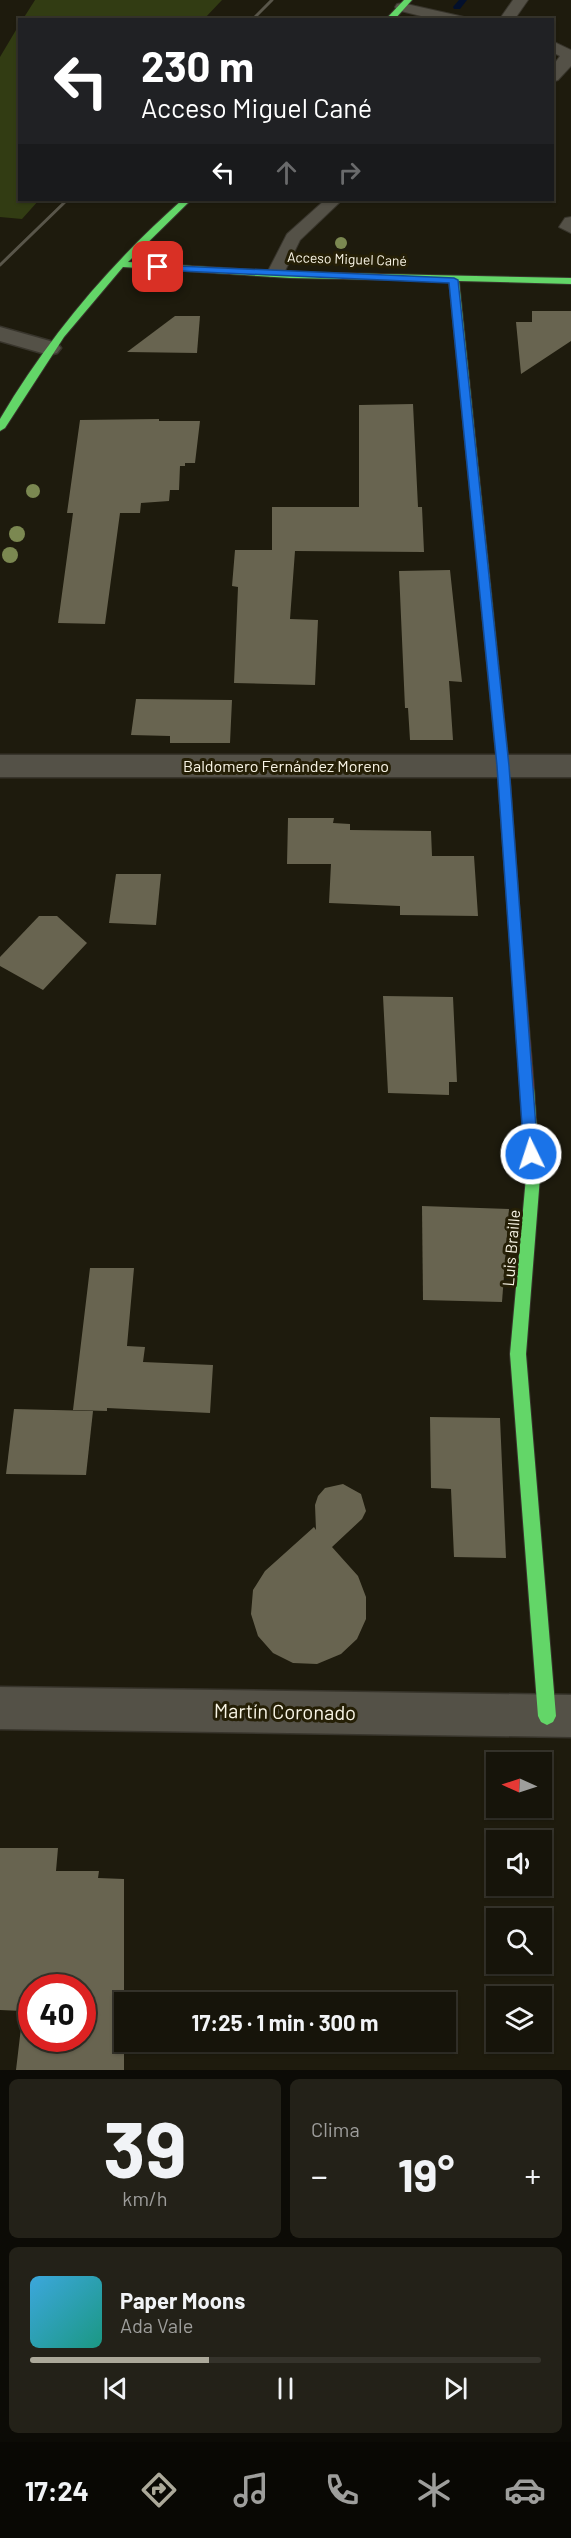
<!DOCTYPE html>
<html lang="es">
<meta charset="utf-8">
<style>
:root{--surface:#16140a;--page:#232118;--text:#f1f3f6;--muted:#9e9e9c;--line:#35332b;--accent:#aca99a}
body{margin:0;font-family:Barlow,sans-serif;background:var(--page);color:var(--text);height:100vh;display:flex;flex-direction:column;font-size:22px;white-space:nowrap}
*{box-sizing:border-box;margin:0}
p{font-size:20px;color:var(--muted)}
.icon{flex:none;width:33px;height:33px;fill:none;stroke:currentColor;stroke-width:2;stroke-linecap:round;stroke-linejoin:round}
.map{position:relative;height:2070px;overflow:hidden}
.side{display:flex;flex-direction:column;gap:9px;padding:9px;background:#0c0b06;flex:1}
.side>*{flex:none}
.guide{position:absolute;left:18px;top:18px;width:536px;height:183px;border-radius:0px;box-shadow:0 2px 4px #0004,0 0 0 2px var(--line);background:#202124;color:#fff;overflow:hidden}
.needle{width:39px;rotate:273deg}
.buttons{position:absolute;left:486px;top:1752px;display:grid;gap:12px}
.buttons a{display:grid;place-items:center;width:66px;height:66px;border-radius:0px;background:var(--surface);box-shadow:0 2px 4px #0004,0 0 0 2px var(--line);font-size:30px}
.speed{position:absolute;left:18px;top:1974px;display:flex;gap:12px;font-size:30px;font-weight:700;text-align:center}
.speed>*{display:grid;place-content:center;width:78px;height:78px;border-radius:50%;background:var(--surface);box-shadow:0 2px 4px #0004,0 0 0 2px var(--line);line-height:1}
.speed .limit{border:9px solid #d22;background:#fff;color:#111}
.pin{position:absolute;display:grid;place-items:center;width:51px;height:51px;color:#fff;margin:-26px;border-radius:12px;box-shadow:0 3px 9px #0006}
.me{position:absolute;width:66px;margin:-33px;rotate:356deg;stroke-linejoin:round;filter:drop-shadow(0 0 4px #0008)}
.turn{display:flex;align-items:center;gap:21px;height:126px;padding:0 24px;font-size:27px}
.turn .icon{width:78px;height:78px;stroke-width:2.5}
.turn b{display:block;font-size:42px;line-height:51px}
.lanes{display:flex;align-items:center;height:57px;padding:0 24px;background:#0003;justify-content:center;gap:30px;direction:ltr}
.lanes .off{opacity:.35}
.big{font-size:45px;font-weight:700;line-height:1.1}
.side .widget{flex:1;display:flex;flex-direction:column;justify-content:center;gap:9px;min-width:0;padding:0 21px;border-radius:9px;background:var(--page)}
.side .dial{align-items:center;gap:0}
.dial b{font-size:78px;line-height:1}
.song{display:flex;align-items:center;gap:18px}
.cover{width:72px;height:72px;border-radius:9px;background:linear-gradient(135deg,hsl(200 70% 55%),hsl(170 70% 35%))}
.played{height:6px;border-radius:3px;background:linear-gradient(90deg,var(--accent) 35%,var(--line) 35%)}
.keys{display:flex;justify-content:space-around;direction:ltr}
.heat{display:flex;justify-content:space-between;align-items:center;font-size:33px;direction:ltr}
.side .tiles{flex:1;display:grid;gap:9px;grid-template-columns:1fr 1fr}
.widget:last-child{grid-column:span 2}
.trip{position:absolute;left:114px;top:1992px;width:342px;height:60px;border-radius:0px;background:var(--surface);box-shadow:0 2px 4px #0004,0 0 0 2px var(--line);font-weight:700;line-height:60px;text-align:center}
.menu{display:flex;height:96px;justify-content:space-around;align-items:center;background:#090804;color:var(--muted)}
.menu .icon{width:42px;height:42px}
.menu .on{color:var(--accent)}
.menu b{font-size:27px;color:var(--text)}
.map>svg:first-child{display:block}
.green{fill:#323c13}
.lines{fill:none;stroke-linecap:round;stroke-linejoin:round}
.stream{fill:#03102c;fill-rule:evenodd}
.building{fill:#686450;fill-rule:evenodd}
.lane-casing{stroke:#38352c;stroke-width:2}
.street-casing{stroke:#38352c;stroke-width:3}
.fast-casing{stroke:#38352c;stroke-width:2}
.jam-casing{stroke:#38352c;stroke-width:2}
.lane{fill:#545147;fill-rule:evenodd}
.street{fill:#545147;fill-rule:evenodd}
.fast{fill:#63d668;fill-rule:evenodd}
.jam{fill:#b3261e;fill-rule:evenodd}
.rail{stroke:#59564a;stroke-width:3}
.tree{fill:#7b8851}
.route{fill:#1a73e8;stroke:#114b97;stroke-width:1.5}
.labels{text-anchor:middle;stroke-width:6;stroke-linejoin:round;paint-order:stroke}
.far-street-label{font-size:14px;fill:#f9f5e6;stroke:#251f06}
.street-label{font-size:16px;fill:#f9f5e6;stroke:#251f06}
.near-street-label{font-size:20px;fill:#f9f5e6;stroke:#251f06}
</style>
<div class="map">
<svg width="571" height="2070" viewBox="0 0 571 2070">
<rect width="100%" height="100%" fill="#1e1b0d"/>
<!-- green -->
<g class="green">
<path d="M35 0H222L204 19H23Z"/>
<path d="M19 25 20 200H39L22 219 0 217V57Z"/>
</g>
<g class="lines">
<!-- stream -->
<path class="stream" d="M459 0H467L460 9H454L453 7Z"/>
</g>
<!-- building -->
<g class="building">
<path d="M532 311H571V341L521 374 516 322H532Z"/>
<path d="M175 316H200L197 353 127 352Z"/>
<path d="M413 404 418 507H422L424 552 295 551 290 619 318 620 315 685 234 683 238 587 232 586 235 550H272V507H359V405Z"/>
<path d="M159 419V421H200L195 463H185V466H180L179 490H170L169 501 141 503 140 513H120L105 624 58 623 73 513H67L80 420Z"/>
<path d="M450 570 462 682 449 681 453 740H410L408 708H405L399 571Z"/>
<path d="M136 699 232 700 230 743H170V736L131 735Z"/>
<path d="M288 818H334L333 823 350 824V830L431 831 432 856H474L478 916 400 915V906L329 903 331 864H287Z"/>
<path d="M116 874H161L156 925 109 923Z"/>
<path d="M39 916H57L87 943 43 990 0 966V957Z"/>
<path d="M383 996 453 997 457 1082H449V1095L388 1093Z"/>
<path d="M422 1206 509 1209 502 1302 423 1300Z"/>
<path d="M90 1268H134L127 1346 145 1347 143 1362 213 1365 210 1413 107 1408V1411L73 1410Z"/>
<path d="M14 1409 93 1411 86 1475 6 1474Z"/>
<path d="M430 1417 500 1418 506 1558 454 1557 451 1489 431 1488Z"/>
<path d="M343 1484 361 1494 366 1511 362 1519 332 1547 358 1576 366 1597V1619L357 1639 341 1654 317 1664 293 1663 273 1653 258 1636 251 1614 253 1590 265 1571 314 1527 316 1530 315 1505 318 1496 325 1488Z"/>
<path d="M0 1848H58L56 1871H99L98 1878 124 1879V2070H16L23 2011 0 2010ZM32 1988H82V2038H32Z"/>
</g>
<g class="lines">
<defs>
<g id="lane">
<path d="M513 0H528L514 20H499Z"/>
<path d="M402 3 464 17 466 20H437L397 10 395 7 397 4Z"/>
<path d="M552 41 571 50V66L558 80 552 82V67L560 56 552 52Z"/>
<path d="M325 200H342L300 240 282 277H270L267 273 287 234Z"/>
<path d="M571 217V233L559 227 565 218Z"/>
</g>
<g id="street">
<path d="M0 327 57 343 61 348 57 353 49 355 0 341Z"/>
<rect x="0" y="755" width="571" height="22"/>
<path d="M0 1687 571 1695V1737L0 1729Z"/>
</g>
<g id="fast">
<path d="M404 0H412L394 20H385Z"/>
<path d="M182 200H191L128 262 290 272 571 278V284L459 281 509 766 520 916 519 919H509L508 916 497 766 449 281 290 278 123 267 64 337 5 428 0 431V419C49 336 110 264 182 200Z"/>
<path d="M527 1082 532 1084 534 1088 540 1177 526 1354 556 1716 553 1722 547 1725 541 1722 538 1716 510 1354 526 1177 520 1088 522 1084Z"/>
</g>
<path id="jam" d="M514 911 520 916 534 1088 532 1092H522L520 1088 508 916Z"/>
</defs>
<!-- lane casing -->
<use href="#lane" class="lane-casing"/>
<!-- street casing -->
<use href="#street" class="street-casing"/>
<!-- fast casing -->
<use href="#fast" class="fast-casing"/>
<!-- jam casing -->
<use href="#jam" class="jam-casing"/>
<!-- lane -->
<use href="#lane" class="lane"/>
<!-- street -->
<use href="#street" class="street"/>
<!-- fast -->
<use href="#fast" class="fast"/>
<!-- jam -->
<use href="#jam" class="jam"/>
<!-- rail -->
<g class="rail">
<path d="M252 20 272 0"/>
<path d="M0 265 67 200"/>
</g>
</g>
<!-- trees -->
<g class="tree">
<circle cx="341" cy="243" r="6"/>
<circle cx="33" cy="491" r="7"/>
<circle cx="17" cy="534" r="8"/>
<circle cx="10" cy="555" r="8"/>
</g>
<!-- route -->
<path class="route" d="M155 265 454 278 458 280 509 766 538 1154 536 1158 531 1160 524 1154 497 766 449 283 158 270 155 269Z"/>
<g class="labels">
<!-- far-street labels -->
<g class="far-street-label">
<text transform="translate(347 259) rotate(2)" y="5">Acceso Miguel Cané</text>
</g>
<!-- street labels -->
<g class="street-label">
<text x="286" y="772">Baldomero Fernández Moreno</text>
<text transform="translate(511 1248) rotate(-85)" y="6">Luis Braille</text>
</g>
<!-- near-street labels -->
<g class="near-street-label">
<text transform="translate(285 1712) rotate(1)" y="7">Martín Coronado</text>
</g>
</g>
</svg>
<div class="buttons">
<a><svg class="needle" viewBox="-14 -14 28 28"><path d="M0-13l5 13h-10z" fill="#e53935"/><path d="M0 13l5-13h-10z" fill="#9e9e9c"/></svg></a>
<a><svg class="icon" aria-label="sound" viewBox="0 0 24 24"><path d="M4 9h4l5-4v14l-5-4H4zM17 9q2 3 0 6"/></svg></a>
<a><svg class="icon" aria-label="search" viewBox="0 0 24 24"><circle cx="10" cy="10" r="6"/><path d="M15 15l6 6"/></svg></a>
<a><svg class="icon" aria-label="layers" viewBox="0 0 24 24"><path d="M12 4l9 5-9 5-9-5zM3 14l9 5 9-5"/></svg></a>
</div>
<div class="speed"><div class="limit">40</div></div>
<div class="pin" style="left:158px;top:267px;background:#d93025"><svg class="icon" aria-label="arrive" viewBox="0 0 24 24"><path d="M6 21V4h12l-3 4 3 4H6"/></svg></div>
<svg class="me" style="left:531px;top:1154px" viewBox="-20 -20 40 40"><circle r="17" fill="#1a73e8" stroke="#fff" stroke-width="3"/><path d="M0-11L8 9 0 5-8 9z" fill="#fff"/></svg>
<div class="trip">17:25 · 1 min · 300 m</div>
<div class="guide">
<div class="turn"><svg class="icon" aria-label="left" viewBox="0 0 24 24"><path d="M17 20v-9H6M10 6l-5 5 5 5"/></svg><div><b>230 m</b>Acceso Miguel Cané</div></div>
<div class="lanes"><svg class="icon" aria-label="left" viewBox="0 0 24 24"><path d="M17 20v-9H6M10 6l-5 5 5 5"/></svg><svg class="icon off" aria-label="ahead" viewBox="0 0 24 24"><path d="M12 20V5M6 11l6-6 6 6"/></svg><svg class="icon off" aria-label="right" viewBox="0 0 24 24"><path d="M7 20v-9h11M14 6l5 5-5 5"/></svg></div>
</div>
</div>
<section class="side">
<div class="tiles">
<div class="widget dial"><b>39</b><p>km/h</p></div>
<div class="widget"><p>Clima</p>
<div class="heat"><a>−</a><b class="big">19°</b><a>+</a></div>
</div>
<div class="widget">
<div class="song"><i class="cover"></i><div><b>Paper Moons</b><p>Ada Vale</p></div></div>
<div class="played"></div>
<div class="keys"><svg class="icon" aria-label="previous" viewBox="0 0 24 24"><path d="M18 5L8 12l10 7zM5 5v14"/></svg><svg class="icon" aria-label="pause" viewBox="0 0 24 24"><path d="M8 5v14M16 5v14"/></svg><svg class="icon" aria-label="next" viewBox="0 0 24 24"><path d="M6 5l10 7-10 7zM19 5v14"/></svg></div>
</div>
</div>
</section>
<nav class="menu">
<b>17:24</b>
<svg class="icon on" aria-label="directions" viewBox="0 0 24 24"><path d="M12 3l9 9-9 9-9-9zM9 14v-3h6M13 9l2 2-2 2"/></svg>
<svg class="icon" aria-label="music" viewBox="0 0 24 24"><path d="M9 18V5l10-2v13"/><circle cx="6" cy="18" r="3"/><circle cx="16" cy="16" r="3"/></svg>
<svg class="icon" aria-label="phone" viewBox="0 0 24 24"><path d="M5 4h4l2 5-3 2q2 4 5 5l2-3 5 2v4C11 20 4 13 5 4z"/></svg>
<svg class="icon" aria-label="climate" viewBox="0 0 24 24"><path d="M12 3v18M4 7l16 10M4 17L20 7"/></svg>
<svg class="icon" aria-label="car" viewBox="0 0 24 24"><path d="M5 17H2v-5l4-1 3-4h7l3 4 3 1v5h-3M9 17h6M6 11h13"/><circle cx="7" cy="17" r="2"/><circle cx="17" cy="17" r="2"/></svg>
</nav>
